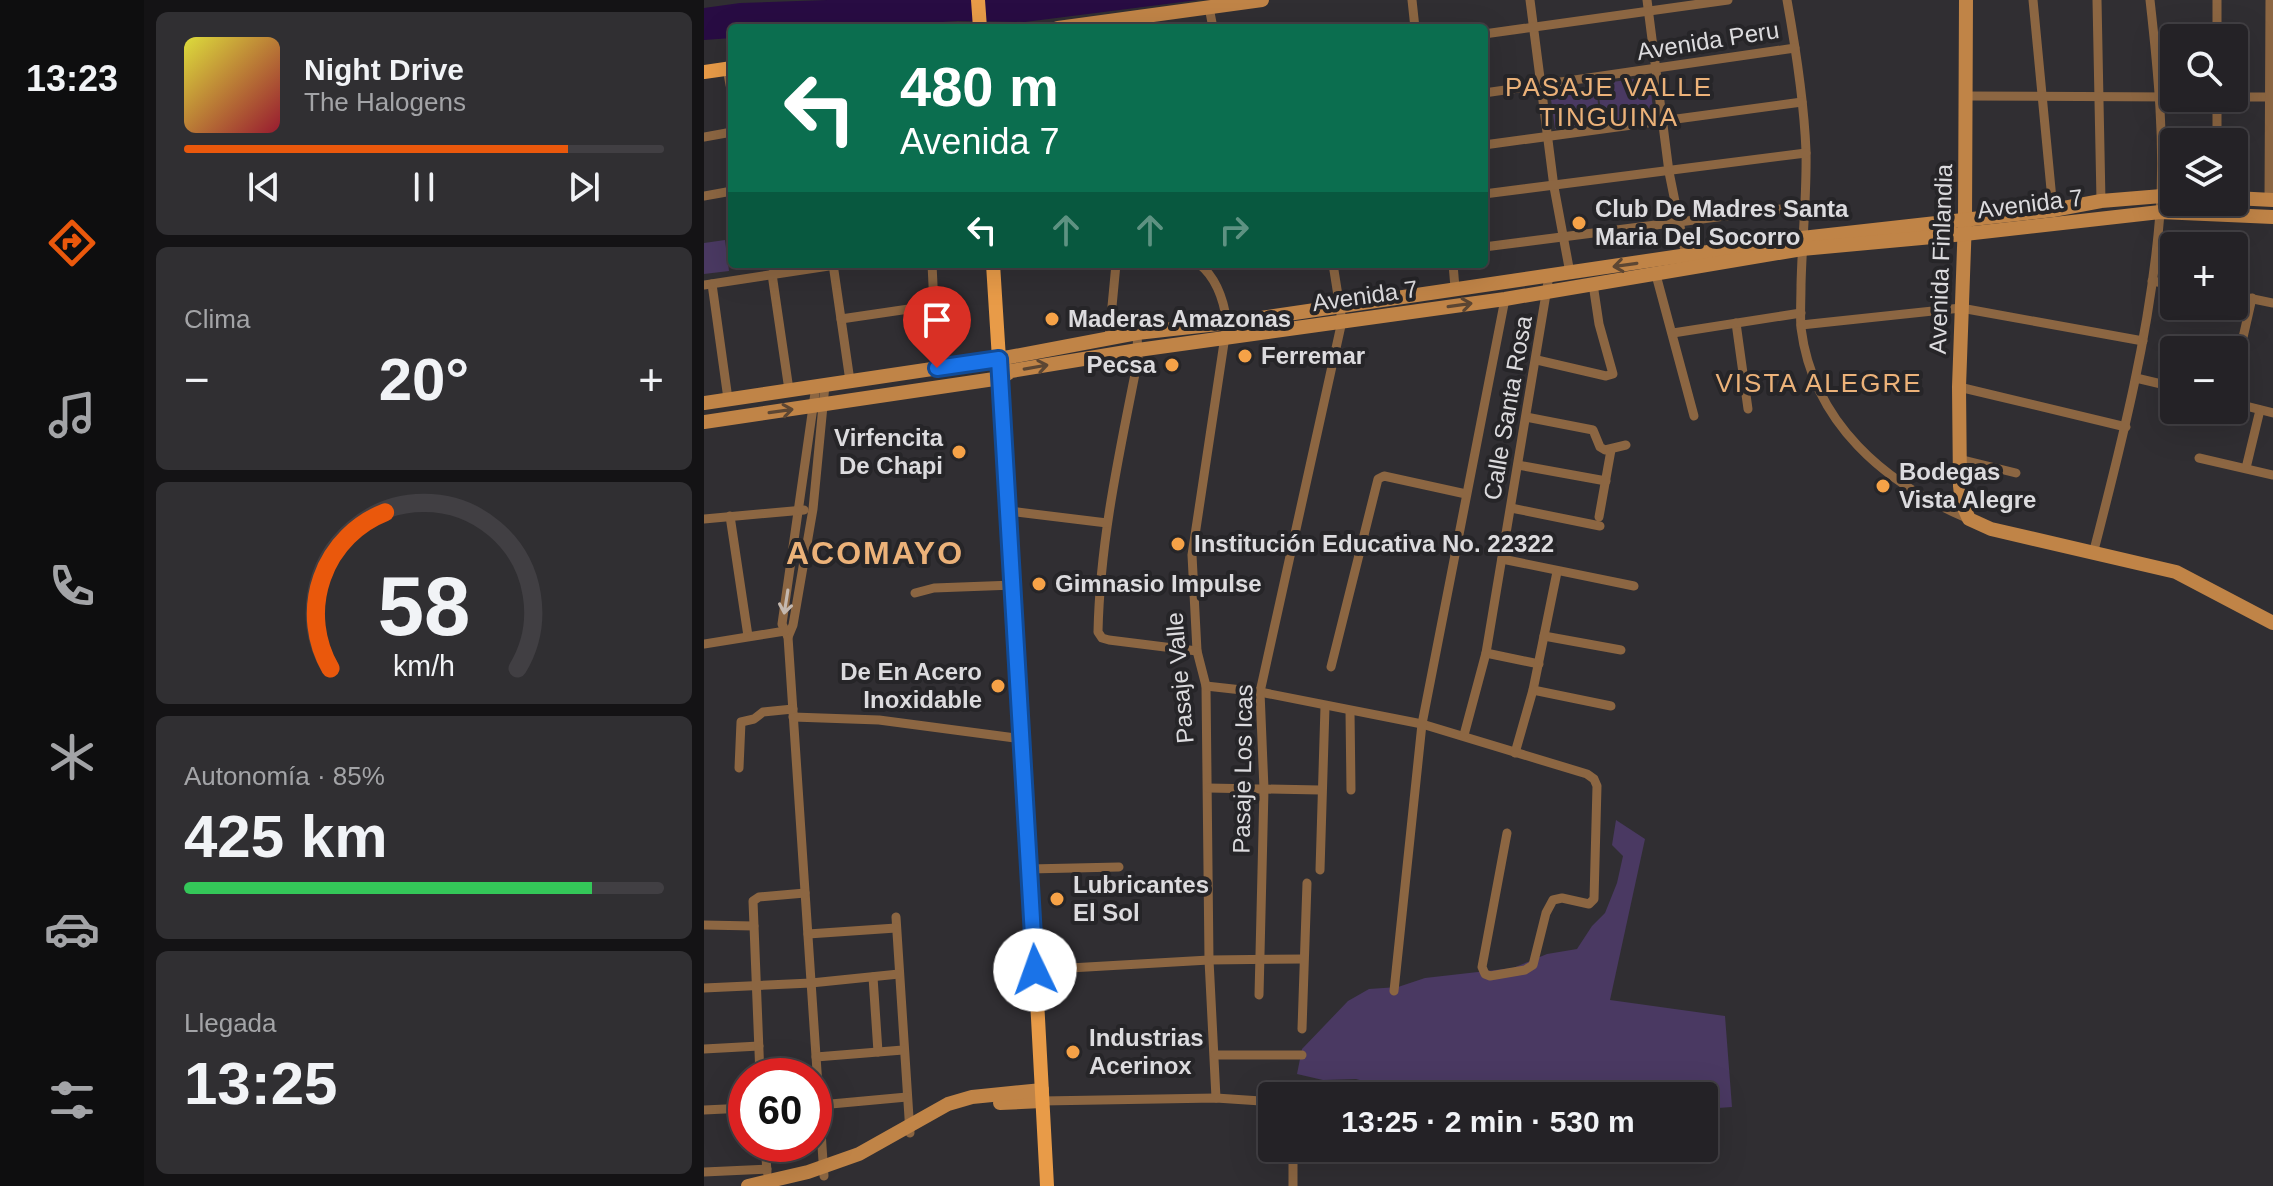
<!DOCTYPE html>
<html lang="es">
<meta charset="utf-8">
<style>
:root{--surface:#242226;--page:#302f32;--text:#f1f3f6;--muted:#a3a4a7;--line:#413f43;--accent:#ea580c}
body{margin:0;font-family:Arial,sans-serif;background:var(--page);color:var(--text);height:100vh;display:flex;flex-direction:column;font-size:30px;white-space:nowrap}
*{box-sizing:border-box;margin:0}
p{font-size:26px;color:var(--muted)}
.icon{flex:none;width:44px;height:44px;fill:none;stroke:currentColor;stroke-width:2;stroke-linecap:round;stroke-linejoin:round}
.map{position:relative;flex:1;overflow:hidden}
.side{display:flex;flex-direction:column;gap:12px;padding:12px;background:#141315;width:560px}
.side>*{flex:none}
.guide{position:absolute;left:24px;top:24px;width:760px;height:244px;border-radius:8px;box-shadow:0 8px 32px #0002,0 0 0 2px var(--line);background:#0b6e4f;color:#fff;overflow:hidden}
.controls{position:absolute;left:1456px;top:24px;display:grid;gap:16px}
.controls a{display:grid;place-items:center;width:88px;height:88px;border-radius:8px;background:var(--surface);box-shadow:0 8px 32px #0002,0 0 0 2px var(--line);font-size:40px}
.speed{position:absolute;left:24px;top:1058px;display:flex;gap:16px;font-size:40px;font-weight:700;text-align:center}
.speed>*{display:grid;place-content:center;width:104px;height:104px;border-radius:50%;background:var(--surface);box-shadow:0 8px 32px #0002,0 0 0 2px var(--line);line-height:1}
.speed .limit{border:12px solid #d22;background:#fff;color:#111}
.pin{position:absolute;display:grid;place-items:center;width:68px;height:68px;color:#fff;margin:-82px -34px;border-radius:50% 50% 50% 0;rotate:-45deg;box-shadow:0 0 8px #0007}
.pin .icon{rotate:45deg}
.me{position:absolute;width:88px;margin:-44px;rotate:357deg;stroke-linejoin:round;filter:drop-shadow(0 0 6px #0008)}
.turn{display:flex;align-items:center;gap:28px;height:168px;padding:0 40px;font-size:36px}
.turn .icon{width:104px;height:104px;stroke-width:2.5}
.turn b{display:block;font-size:56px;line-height:68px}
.lanes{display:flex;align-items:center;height:76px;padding:0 40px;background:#0003;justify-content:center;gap:40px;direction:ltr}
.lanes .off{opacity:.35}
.big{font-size:60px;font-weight:800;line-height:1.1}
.side .tile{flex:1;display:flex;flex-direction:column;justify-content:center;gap:12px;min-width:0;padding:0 28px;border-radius:12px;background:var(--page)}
.side .dial{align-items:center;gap:0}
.dial svg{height:208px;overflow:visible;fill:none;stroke:var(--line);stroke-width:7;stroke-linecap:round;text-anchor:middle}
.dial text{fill:var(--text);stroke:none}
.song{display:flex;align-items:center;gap:24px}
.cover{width:96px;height:96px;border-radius:12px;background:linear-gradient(135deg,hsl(60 70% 55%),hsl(350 70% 35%))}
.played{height:8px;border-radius:4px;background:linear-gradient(90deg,var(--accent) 80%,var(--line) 80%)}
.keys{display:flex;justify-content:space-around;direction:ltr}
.heat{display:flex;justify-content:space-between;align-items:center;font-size:44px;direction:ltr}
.charge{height:12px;border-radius:6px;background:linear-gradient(90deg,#34c759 85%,var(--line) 0)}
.trip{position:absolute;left:554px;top:1082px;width:460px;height:80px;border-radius:8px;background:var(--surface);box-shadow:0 8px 32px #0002,0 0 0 2px var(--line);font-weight:800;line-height:80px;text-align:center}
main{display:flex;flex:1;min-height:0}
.menu{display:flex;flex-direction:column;width:144px;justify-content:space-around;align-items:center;background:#0e0e0f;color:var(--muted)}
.menu .icon{width:56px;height:56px}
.menu .on{color:var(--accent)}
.menu b{font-size:36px;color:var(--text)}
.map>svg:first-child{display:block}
.green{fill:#4a3962}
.water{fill:#280c43}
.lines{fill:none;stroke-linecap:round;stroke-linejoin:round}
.street{stroke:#8c6642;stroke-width:9}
.secondary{stroke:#c08447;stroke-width:14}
.primary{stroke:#e89b48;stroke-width:14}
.oneway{stroke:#5c4633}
.oneway2{stroke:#c4b8af}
.route-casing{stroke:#114b97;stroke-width:20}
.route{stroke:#1a73e8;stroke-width:14}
.poi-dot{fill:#f6a247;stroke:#262528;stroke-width:3}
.labels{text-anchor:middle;stroke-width:8;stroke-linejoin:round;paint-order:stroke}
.street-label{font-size:24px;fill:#dcdbde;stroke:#262528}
.poi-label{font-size:24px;font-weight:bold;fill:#dcdbde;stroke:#262528;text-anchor:start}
.neighbourhood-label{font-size:26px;letter-spacing:2px;fill:#ecb279;stroke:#262528}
.district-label{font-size:32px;font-weight:bold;letter-spacing:2px;fill:#ecb279;stroke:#262528}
</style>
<main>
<nav class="menu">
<b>13:23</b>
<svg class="icon on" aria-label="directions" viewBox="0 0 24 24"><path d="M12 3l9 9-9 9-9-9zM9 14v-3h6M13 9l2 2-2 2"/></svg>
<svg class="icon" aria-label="music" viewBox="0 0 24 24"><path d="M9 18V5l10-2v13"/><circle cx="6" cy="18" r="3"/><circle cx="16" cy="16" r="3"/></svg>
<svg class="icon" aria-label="phone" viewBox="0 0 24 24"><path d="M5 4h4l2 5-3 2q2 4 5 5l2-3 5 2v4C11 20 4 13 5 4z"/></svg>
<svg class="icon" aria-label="climate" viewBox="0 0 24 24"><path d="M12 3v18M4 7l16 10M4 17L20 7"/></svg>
<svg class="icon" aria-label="car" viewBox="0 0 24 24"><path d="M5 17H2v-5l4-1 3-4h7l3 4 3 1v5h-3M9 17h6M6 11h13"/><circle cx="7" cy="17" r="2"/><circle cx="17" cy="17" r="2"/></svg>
<svg class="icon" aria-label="filters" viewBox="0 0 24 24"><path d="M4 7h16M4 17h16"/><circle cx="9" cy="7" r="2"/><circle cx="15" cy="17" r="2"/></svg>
</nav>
<section class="side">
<div class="tile">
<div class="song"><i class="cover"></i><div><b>Night Drive</b><p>The Halogens</p></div></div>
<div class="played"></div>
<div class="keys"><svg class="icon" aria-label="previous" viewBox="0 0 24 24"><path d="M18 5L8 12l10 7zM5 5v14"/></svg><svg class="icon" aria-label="pause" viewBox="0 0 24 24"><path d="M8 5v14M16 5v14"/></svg><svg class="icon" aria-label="next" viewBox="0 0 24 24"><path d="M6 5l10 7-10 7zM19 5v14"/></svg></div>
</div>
<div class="tile"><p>Clima</p>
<div class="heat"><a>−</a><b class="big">20°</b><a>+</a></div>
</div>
<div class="tile dial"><svg viewBox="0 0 100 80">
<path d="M14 69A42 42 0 1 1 86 69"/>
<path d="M14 69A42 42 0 0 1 35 9" stroke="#ea580c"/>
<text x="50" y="56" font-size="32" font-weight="700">58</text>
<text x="50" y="72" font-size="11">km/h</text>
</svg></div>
<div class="tile"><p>Autonomía · 85%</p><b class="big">425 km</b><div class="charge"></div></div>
<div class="tile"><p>Llegada</p><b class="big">13:25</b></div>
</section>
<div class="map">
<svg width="1569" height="1186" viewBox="0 0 1569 1186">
<rect width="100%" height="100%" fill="#302e32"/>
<!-- green -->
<g class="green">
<path d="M945 77 950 116 899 123 893 84Z"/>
<path d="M892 86 896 122 851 129 846 92Z"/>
<path d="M21 240 25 271 0 274V243Z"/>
<path d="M912 820 941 839 906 1000 1021 1016 1028 1107 1000 1109V1096H713L652 1079 619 1080 593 1074 598 1049 644 1001 665 989 694 987 721 978 809 968 843 954 873 949 888 926 901 913 913 883 919 856 908 845Z"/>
</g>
<!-- water -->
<path class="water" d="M123 0H494L321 22 254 21 141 28H28V38L0 40V8L36 3Z"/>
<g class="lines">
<!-- street -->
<g class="street">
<path d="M708 0 711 28"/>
<path d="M826 0 850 187 866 273"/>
<path d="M943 0 965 172 982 256"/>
<path d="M1083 0C1092 50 1100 100 1102 151 1103 195 1098 241 1097 285 1097 299 1096 314 1097 328 1109 423 1181 484 1265 519"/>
<path d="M1329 0 1349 210"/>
<path d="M1393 0 1397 201"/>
<path d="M505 7 509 28"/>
<path d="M780 34 1024 0"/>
<path d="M1513 38V0"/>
<path d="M23 69 28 95"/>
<path d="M780 93 1091 48"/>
<path d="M1263 96 1470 97"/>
<path d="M1530 97H1569"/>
<path d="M0 137 28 132"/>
<path d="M1513 142V98"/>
<path d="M780 145 1098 102"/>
<path d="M780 194 1102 153"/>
<path d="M0 196 28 191"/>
<path d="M1565 199 1566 0"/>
<path d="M780 247 1100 206"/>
<path d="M129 264 146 381"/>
<path d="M228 264 233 368"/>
<path d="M495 264C513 278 520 301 523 323L488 555 493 651 502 686 505 960 512 1098"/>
<path d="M749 264 751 288"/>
<path d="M68 274 85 390"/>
<path d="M952 275 990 416"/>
<path d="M1448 281 1470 285"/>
<path d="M8 284 24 399"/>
<path d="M0 285 138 264"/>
<path d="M1530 295 1569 303"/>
<path d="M137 319 232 305"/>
<path d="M1032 323 1044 409"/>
<path d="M1097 325 1257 308 1439 341"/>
<path d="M433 333 434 359C416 450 396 539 394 632L398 638 405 640 493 651"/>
<path d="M969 333 1097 313"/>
<path d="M405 338 412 264"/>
<path d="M833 360 902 376 909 374 895 324 889 284"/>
<path d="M1530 377 1548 298"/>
<path d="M1432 378 1470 387"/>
<path d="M112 386 78 624 84 637 120 1176"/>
<path d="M1255 387 1422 427"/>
<path d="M1530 403 1569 413"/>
<path d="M822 417 889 430 896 447 901 450 922 445"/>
<path d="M1495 458 1569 475"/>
<path d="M1255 459 1312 473"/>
<path d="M814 465 902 481"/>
<path d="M1542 468 1556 410"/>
<path d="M807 508 896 526"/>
<path d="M305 511 403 523"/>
<path d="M26 516 44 636"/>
<path d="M895 517 907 450"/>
<path d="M0 519 100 510"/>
<path d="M1389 554C1418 442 1447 329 1456 213 1461 142 1454 71 1446 0"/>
<path d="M798 559 930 586"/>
<path d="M211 593 230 588 310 585"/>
<path d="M840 636 917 650"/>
<path d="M84 637 89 625 109 509 121 385"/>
<path d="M0 644 81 631"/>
<path d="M782 653 835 664"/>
<path d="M627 667 674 479 680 476 762 494"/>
<path d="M502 686 556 692 718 724 883 774 890 779 893 786 890 899 885 904 858 898 849 900 842 913 829 965 821 970 786 976 781 974 778 967 803 833"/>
<path d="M829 690 907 706"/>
<path d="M646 711 647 790"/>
<path d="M89 717 175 720 319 739"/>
<path d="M760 735 782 653 845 276"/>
<path d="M811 753 829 690 853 572"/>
<path d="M35 768 37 722 50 719 59 712 89 709"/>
<path d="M504 788 616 790"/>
<path d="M325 869 415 867"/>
<path d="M616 870 621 707"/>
<path d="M192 917 206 1133"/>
<path d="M0 925 50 926"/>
<path d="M104 934 192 928"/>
<path d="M331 970 505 960 599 959"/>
<path d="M169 977 174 1052"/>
<path d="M0 988 107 983 195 974"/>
<path d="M690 991 718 724 801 299"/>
<path d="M555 995 560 789 556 692 638 321 629 264"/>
<path d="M598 1029 603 883"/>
<path d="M0 1049 55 1046"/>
<path d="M511 1055H598"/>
<path d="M112 1057 199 1050"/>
<path d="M56 1076 49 901 55 897 101 893"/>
<path d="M338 1101 512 1098 557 1101 568 1105"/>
<path d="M116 1105 203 1097"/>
<path d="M0 1110 42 1108"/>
<path d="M61 1144 63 1172"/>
<path d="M589 1148V1186"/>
<path d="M0 1172 63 1169"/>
</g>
<!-- secondary -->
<g class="secondary">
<path d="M1262 0 1261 220 1255 387 1256 486 1258 503 1265 519 1287 529 1472 572 1569 623"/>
<path d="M354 28 558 0"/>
<path d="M1530 198 1569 200"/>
<path d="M0 403 295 359 433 333 523 323 1098 238 1349 210 1397 201 1470 195"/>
<path d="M0 422 297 378 307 371 434 350 801 299 1098 249 1261 234 1456 212 1569 217"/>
<path d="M296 1103 338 1101"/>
<path d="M44 1186 104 1172 155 1154 244 1104 268 1097 338 1090"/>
</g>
<!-- primary -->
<g class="primary">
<path d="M274 0 276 28"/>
<path d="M0 72 28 68"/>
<path d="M289 264 319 739 343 1186"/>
</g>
</g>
<!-- one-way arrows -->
<defs><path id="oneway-shaft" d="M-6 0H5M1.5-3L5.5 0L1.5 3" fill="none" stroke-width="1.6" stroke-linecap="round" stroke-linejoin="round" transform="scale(2)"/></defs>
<g class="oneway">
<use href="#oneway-shaft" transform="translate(921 265) rotate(172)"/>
<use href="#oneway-shaft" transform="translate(756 305) rotate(-8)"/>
<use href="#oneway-shaft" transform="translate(332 367) rotate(-10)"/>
<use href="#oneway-shaft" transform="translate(77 411) rotate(-8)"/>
</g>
<use class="oneway2" href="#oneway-shaft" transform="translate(82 602) rotate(99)"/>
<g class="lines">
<defs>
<path id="route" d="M233 368 295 359 331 970"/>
</defs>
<!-- route casing -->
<use href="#route" class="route-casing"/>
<!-- route -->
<use href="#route" class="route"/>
</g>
<!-- markers -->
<g class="poi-dot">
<circle cx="875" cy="223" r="8"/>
<circle cx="348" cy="319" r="8"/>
<circle cx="541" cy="356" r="8"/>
<circle cx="468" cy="365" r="8"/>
<circle cx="255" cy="452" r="8"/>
<circle cx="1179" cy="486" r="8"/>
<circle cx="474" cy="544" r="8"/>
<circle cx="335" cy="584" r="8"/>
<circle cx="294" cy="686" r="8"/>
<circle cx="353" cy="899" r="8"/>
<circle cx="369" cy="1052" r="8"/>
</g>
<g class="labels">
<!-- street labels -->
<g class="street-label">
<text transform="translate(1004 41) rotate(-9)" y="8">Avenida Peru</text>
<text transform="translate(1326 204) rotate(-7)" y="8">Avenida 7</text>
<text transform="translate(1237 259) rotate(-88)" y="8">Avenida Finlandia</text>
<text transform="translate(661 296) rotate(-8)" y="8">Avenida 7</text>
<text transform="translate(804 408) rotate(-80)" y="8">Calle Santa Rosa</text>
<text transform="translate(476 678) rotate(-95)" y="8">Pasaje Valle</text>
<text transform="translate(539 769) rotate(-89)" y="8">Pasaje Los Icas</text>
</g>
<!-- poi labels -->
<g class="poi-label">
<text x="891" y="217">Club De Madres Santa<tspan x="891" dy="28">Maria Del Socorro</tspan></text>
<text x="364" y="327">Maderas Amazonas</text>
<text x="557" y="364">Ferremar</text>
<text x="452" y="373" text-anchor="end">Pecsa</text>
<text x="239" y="446" text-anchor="end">Virfencita<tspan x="239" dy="28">De Chapi</tspan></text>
<text x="1195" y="480">Bodegas<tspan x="1195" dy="28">Vista Alegre</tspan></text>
<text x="490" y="552">Institución Educativa No. 22322</text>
<text x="351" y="592">Gimnasio Impulse</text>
<text x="278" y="680" text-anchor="end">De En Acero<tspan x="278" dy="28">Inoxidable</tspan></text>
<text x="369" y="893">Lubricantes<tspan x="369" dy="28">El Sol</tspan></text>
<text x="385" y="1046">Industrias<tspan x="385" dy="28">Acerinox</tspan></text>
</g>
<!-- neighbourhood labels -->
<g class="neighbourhood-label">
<text x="905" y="96">PASAJE VALLE<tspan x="905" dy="30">TINGUINA</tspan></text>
<text x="1115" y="392">VISTA ALEGRE</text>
</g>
<!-- district labels -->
<g class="district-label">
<text x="171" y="564">ACOMAYO</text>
</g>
</g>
</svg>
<div class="controls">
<a><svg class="icon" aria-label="search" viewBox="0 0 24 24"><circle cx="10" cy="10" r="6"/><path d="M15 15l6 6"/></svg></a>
<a><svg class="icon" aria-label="layers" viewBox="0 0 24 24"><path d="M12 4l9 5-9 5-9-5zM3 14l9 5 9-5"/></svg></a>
<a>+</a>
<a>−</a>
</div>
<div class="speed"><div class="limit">60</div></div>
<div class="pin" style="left:233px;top:368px;background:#d93025"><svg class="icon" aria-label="arrive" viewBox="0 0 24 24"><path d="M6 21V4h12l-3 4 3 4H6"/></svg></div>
<svg class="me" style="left:331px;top:970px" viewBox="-20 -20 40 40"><circle r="19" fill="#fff"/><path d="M0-13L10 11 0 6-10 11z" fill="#1a73e8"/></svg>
<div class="trip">13:25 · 2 min · 530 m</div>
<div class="guide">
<div class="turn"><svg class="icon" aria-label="left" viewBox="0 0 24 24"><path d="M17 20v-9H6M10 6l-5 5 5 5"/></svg><div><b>480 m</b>Avenida 7</div></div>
<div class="lanes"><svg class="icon" aria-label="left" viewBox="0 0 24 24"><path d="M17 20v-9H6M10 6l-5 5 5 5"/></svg><svg class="icon off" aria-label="ahead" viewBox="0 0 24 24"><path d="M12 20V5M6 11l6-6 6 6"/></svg><svg class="icon off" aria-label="ahead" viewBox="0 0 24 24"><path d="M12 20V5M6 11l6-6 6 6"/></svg><svg class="icon off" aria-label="right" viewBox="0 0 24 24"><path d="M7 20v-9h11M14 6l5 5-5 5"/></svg></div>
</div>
</div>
</main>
